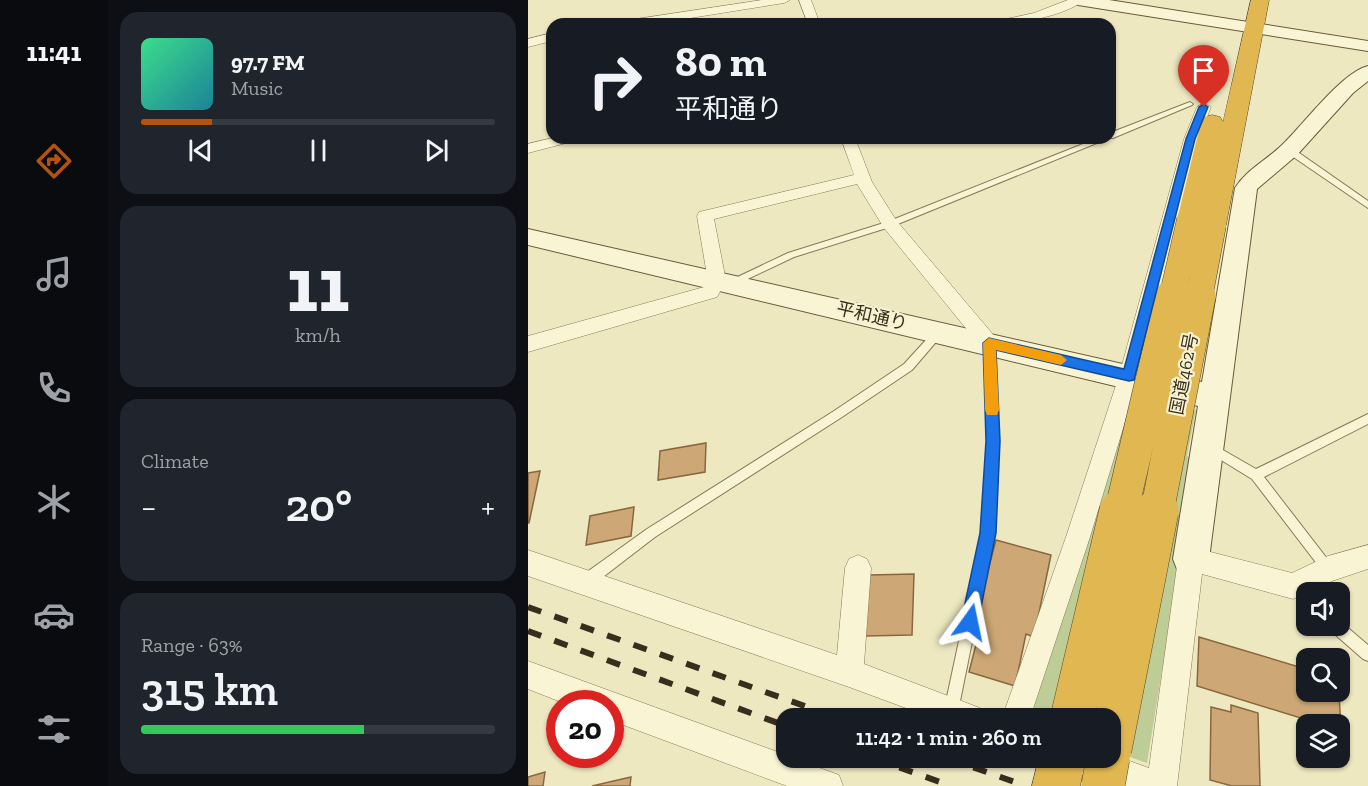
<!DOCTYPE html>
<meta charset="utf-8">
<style>
:root{--surface:#171b24;--page:#20242c;--text:#f1f3f6;--muted:#9ea1a6;--line:#363941;--accent:#b45309}
body{margin:0;font-family:"Zilla Slab","Noto Sans JP",serif;background:var(--page);color:var(--text);height:100vh;display:flex;flex-direction:column;font-size:22px;white-space:nowrap}
*{box-sizing:border-box;margin:0}
p{font-size:20px;color:var(--muted)}
.icon{flex:none;width:33px;height:33px;fill:none;stroke:currentColor;stroke-width:2;stroke-linecap:round;stroke-linejoin:round}
.map{position:relative;flex:1;overflow:hidden}
.sheet{display:flex;flex-direction:column;gap:12px;padding:12px;background:#0d0f14;width:420px}
.sheet>*{flex:none}
.hud{position:absolute;left:18px;top:18px;width:570px;height:126px;border-radius:18px;box-shadow:0 2px 4px #0004;background:#171b24;color:var(--text);overflow:hidden}
.tools{position:absolute;left:768px;top:582px;display:grid;gap:12px}
.tools a{display:grid;place-items:center;width:54px;height:54px;border-radius:12px;background:var(--surface);box-shadow:0 2px 4px #0004;font-size:30px}
.speed{position:absolute;left:18px;top:690px;display:flex;gap:12px;font-size:30px;font-weight:700;text-align:center}
.speed>*{display:grid;place-content:center;width:78px;height:78px;border-radius:50%;background:var(--surface);box-shadow:0 2px 4px #0004;line-height:1}
.speed .limit{border:9px solid #d22;background:#fff;color:#111}
.pin{position:absolute;display:grid;place-items:center;width:51px;height:51px;color:#fff;margin:-62px -26px;border-radius:50% 50% 50% 0;rotate:-45deg;box-shadow:0 0 6px #0007}
.pin .icon{rotate:45deg}
.me{position:absolute;width:66px;margin:-33px;rotate:12deg;stroke-linejoin:round;filter:drop-shadow(0 0 4px #0008)}
.turn{display:flex;align-items:center;gap:21px;height:126px;padding:0 30px;font-size:27px}
.turn .icon{width:78px;height:78px;stroke-width:2.5}
.turn b{display:block;font-size:42px;line-height:51px}
.big{font-size:45px;font-weight:600;line-height:1.1}
.sheet .card{flex:1;display:flex;flex-direction:column;justify-content:center;gap:9px;min-width:0;padding:0 21px;border-radius:18px;background:var(--page)}
.sheet .dial{align-items:center;gap:0}
.dial b{font-size:78px;line-height:1}
.song{display:flex;align-items:center;gap:18px}
.cover{width:72px;height:72px;border-radius:9px;background:linear-gradient(135deg,hsl(150 70% 55%),hsl(190 70% 35%))}
.played{height:6px;border-radius:3px;background:linear-gradient(90deg,var(--accent) 20%,var(--line) 20%)}
.keys{display:flex;justify-content:space-around;direction:ltr}
.heat{display:flex;justify-content:space-between;align-items:center;font-size:33px;direction:ltr}
.charge{height:9px;border-radius:4px;background:linear-gradient(90deg,#34c759 63%,var(--line) 0)}
.trip{position:absolute;left:248px;top:708px;width:345px;height:60px;border-radius:18px;background:var(--surface);box-shadow:0 2px 4px #0004;font-weight:600;line-height:60px;text-align:center}
main{display:flex;flex:1;min-height:0}
.dock{display:flex;flex-direction:column;width:108px;justify-content:space-around;align-items:center;background:#090b0e;color:var(--muted)}
.dock .icon{width:42px;height:42px}
.dock .active{color:var(--accent)}
.dock b{font-size:27px;color:var(--text)}
.map>svg:first-child{display:block}
.green{fill:#bdcd95}
.building{fill:#cda876;stroke:#88673e;stroke-width:1.5}
.lines{fill:none;stroke-linecap:round;stroke-linejoin:round}
.lane-casing{stroke:#887958;stroke-width:2}
.street-casing{stroke:#887958;stroke-width:1}
.secondary-casing{stroke:#6a5a3b;stroke-width:2}
.highway-casing{stroke:#56462d;stroke-width:1}
.lane{fill:#f9f4d4;fill-rule:evenodd}
.street{fill:#f9f4d4;fill-rule:evenodd}
.secondary{fill:#f9f4d4;fill-rule:evenodd}
.highway{fill:#e0b750;fill-rule:evenodd}
.rail{stroke:#372e1d;stroke-width:6;stroke-dasharray:14 14;stroke-linecap:butt}
.highway-bridge-far2-casing{stroke:#56462d;stroke-width:27;stroke-linecap:butt}
.highway-bridge-far1-casing{stroke:#56462d;stroke-width:34;stroke-linecap:butt}
.highway-bridge-casing{stroke:#56462d;stroke-width:44;stroke-linecap:butt}
.highway-bridge-far2{stroke:#e0b750;stroke-width:26}
.highway-bridge-far1{stroke:#e0b750;stroke-width:33}
.highway-bridge{stroke:#e0b750;stroke-width:43}
.route{fill:#1a73e8;stroke:#114b97;stroke-width:1.5}
.slow{fill:#f59e0b}
.labels{text-anchor:middle;stroke-width:4.5;stroke-linejoin:round;paint-order:stroke}
.street-label{font-size:18px;fill:#372e1d;stroke:#f6f1d0}
</style>
<main>
<nav class="dock">
<b>11:41</b>
<svg class="icon active" aria-label="directions" viewBox="0 0 24 24"><path d="M12 3l9 9-9 9-9-9zM9 14v-3h6M13 9l2 2-2 2"/></svg>
<svg class="icon" aria-label="music" viewBox="0 0 24 24"><path d="M9 18V5l10-2v13"/><circle cx="6" cy="18" r="3"/><circle cx="16" cy="16" r="3"/></svg>
<svg class="icon" aria-label="phone" viewBox="0 0 24 24"><path d="M5 4h4l2 5-3 2q2 4 5 5l2-3 5 2v4C11 20 4 13 5 4z"/></svg>
<svg class="icon" aria-label="climate" viewBox="0 0 24 24"><path d="M12 3v18M4 7l16 10M4 17L20 7"/></svg>
<svg class="icon" aria-label="car" viewBox="0 0 24 24"><path d="M5 17H2v-5l4-1 3-4h7l3 4 3 1v5h-3M9 17h6M6 11h13"/><circle cx="7" cy="17" r="2"/><circle cx="17" cy="17" r="2"/></svg>
<svg class="icon" aria-label="filters" viewBox="0 0 24 24"><path d="M4 7h16M4 17h16"/><circle cx="9" cy="7" r="2"/><circle cx="15" cy="17" r="2"/></svg>
</nav>
<section class="sheet">
<div class="card">
<div class="song"><i class="cover"></i><div><b>97.7 FM</b><p>Music</p></div></div>
<div class="played"></div>
<div class="keys"><svg class="icon" aria-label="previous" viewBox="0 0 24 24"><path d="M18 5L8 12l10 7zM5 5v14"/></svg><svg class="icon" aria-label="pause" viewBox="0 0 24 24"><path d="M8 5v14M16 5v14"/></svg><svg class="icon" aria-label="next" viewBox="0 0 24 24"><path d="M6 5l10 7-10 7zM19 5v14"/></svg></div>
</div>
<div class="card dial"><b>11</b><p>km/h</p></div>
<div class="card"><p>Climate</p>
<div class="heat"><a>−</a><b class="big">20°</b><a>+</a></div>
</div>
<div class="card"><p>Range · 63%</p><b class="big">315 km</b><div class="charge"></div></div>
</section>
<div class="map">
<svg width="840" height="786" viewBox="0 0 840 786">
<rect width="100%" height="100%" fill="#eee8c1"/>
<!-- green -->
<path class="green" d="M602 393 668 410 659 456 668 461 619 763 582 750V718H496Z"/>
<!-- building -->
<g class="building">
<path d="M178 443 177 472 130 480 132 451Z"/>
<path d="M12 471 1 523H0V473Z"/>
<path d="M106 507 103 536 58 545 62 516Z"/>
<path d="M468 540 523 555 506 637 498 634 487 686 441 672 454 621 447 619Z"/>
<path d="M386 574 384 635 337 636 341 575Z"/>
<path d="M671 637 778 669V692H811L813 731 812 724H792L669 686Z"/>
<path d="M703 705 730 713 732 786H704L682 780 683 707 703 712Z"/>
<path d="M17 772 15 786H0V777Z"/>
<path d="M103 777 102 786H64Z"/>
</g>
<g class="lines">
<defs>
<g id="lane">
<path d="M662 102 665 104 664 105 585 138H581L582 133Z"/>
<path d="M570 138H581L365 226 266 257 205 286 202 287 197 284 199 282 260 253 359 222Z"/>
<path d="M758 148H764L840 201V208L758 152Z"/>
<path d="M411 328 416 332 414 335 384 370 314 417 127 537 62 587 57 588 52 587 51 582 52 577 119 529 306 411 376 364 408 329Z"/>
<path d="M461 339 466 343 471 441 466 533 430 711 428 716 423 718 418 716 416 711 454 533 459 441 456 343Z"/>
<path d="M840 414V424L736 477 804 565 806 569 804 573 800 575 796 573 724 479 680 452 678 449 680 446 684 444 688 446 728 469Z"/>
<path d="M812 621 840 645V661L835 659 803 631 802 626H812Z"/>
</g>
<g id="street">
<path d="M234 0H262L256 3 125 24H96L102 20Z"/>
<path d="M271 0H283L292 24H280Z"/>
<path d="M540 0H556C537 16 491 24 467 24L469 21 506 13Z"/>
<path d="M24 33V41L0 47V39Z"/>
<path d="M676 103 683 107 670 139 611 376 562 537 502 718H474L538 537 591 376 656 139 669 107Z"/>
<path d="M24 138H48L46 141 0 153V144Z"/>
<path d="M313 138H327L344 182 368 220 468 338 471 343 468 348 461 351 454 348 356 228 329 184 186 219 198 281 189 297 0 352V336L176 287 180 281 169 216 171 212 326 175Z"/>
<path d="M840 545V569L804 581 765 599 674 574 649 786H586L537 769 533 758H582V754L621 768 650 559 654 550 663 547 764 573 800 556Z"/>
<path d="M0 550 309 655 317 568 321 559 330 555 339 559 343 568 336 664 452 708 456 718H405L321 687 0 576Z"/>
<path d="M0 661 258 755V758H264L311 775 315 786H259L82 720V704H38L0 689Z"/>
</g>
<g id="secondary">
<path d="M542 0H581L840 41V51L550 5Z"/>
<path d="M840 66V81L825 93 769 155 729 189 681 559 676 572 663 577 650 572 645 559 670 406 0 245V229L674 382 707 188C719 169 739 160 755 144 776 124 813 73 840 66Z"/>
</g>
<g id="highway">
<path d="M723 0H741L698 225 694 231 685 234 676 231 672 225 662 229 653 226 649 220 673 122 676 117 684 115 692 117 695 122Z"/>
<path d="M511 758H558L552 786H504Z"/>
</g>
</defs>
<!-- lane casing -->
<use href="#lane" class="lane-casing"/>
<!-- street casing -->
<use href="#street" class="street-casing"/>
<!-- secondary casing -->
<use href="#secondary" class="secondary-casing"/>
<!-- highway casing -->
<use href="#highway" class="highway-casing"/>
<!-- lane -->
<use href="#lane" class="lane"/>
<!-- street -->
<use href="#street" class="street"/>
<!-- secondary -->
<use href="#secondary" class="secondary"/>
<!-- highway -->
<use href="#highway" class="highway"/>
<!-- rail -->
<g class="rail">
<path d="M0 607 310 718"/>
<path d="M0 631 258 726"/>
<path d="M345 758 423 786"/>
<path d="M419 758 498 786"/>
</g>
<defs>
<g id="highway-bridge-far2">
<path d="M644 298 662 220"/>
<path d="M671 298 685 225"/>
</g>
<g id="highway-bridge-far1">
<path d="M593 512 644 296"/>
<path d="M629 512 671 296"/>
</g>
<g id="highway-bridge">
<path d="M544 718 593 511"/>
<path d="M582 749 629 511"/>
<path d="M575 786 580 758"/>
</g>
</defs>
<!-- highway-bridge-far2 casing -->
<use href="#highway-bridge-far2" class="highway-bridge-far2-casing"/>
<!-- highway-bridge-far1 casing -->
<use href="#highway-bridge-far1" class="highway-bridge-far1-casing"/>
<!-- highway-bridge casing -->
<use href="#highway-bridge" class="highway-bridge-casing"/>
<!-- highway-bridge-far2 -->
<use href="#highway-bridge-far2" class="highway-bridge-far2"/>
<!-- highway-bridge-far1 -->
<use href="#highway-bridge-far1" class="highway-bridge-far1"/>
<!-- highway-bridge -->
<use href="#highway-bridge" class="highway-bridge"/>
</g>
<!-- route -->
<path class="route" d="M676 104 680 107 667 139 606 380 601 381 468 350 472 441 468 533 450 622 448 628 442 631 435 628 433 622 452 533 458 441 455 343 461 338 596 369 658 139 671 107Z"/>
<!-- slow -->
<path class="slow" d="M461 338 533 355 539 360 533 365 468 350 471 410 469 415H459L457 410 455 343Z"/>
<g class="labels">
<!-- street labels -->
<g class="street-label">
<text transform="translate(344 316) rotate(13)" y="6">平和通り</text>
<text transform="translate(656 374) rotate(-79)" y="6">国道462号</text>
</g>
</g>
</svg>
<div class="tools">
<a><svg class="icon" aria-label="sound" viewBox="0 0 24 24"><path d="M4 9h4l5-4v14l-5-4H4zM17 9q2 3 0 6"/></svg></a>
<a><svg class="icon" aria-label="search" viewBox="0 0 24 24"><circle cx="10" cy="10" r="6"/><path d="M15 15l6 6"/></svg></a>
<a><svg class="icon" aria-label="layers" viewBox="0 0 24 24"><path d="M12 4l9 5-9 5-9-5zM3 14l9 5 9-5"/></svg></a>
</div>
<div class="speed"><div class="limit">20</div></div>
<div class="pin" style="left:676px;top:107px;background:#d93025"><svg class="icon" aria-label="arrive" viewBox="0 0 24 24"><path d="M6 21V4h12l-3 4 3 4H6"/></svg></div>
<svg class="me" style="left:442px;top:622px" viewBox="-20 -20 40 40"><path d="M0-17L14 15 0 8-14 15z" fill="#1a73e8" stroke="#fff" stroke-width="4"/></svg>
<div class="trip">11:42 · 1 min · 260 m</div>
<div class="hud">
<div class="turn"><svg class="icon" aria-label="right" viewBox="0 0 24 24"><path d="M7 20v-9h11M14 6l5 5-5 5"/></svg><div><b>80 m</b>平和通り</div></div>
</div>
</div>
</main>
